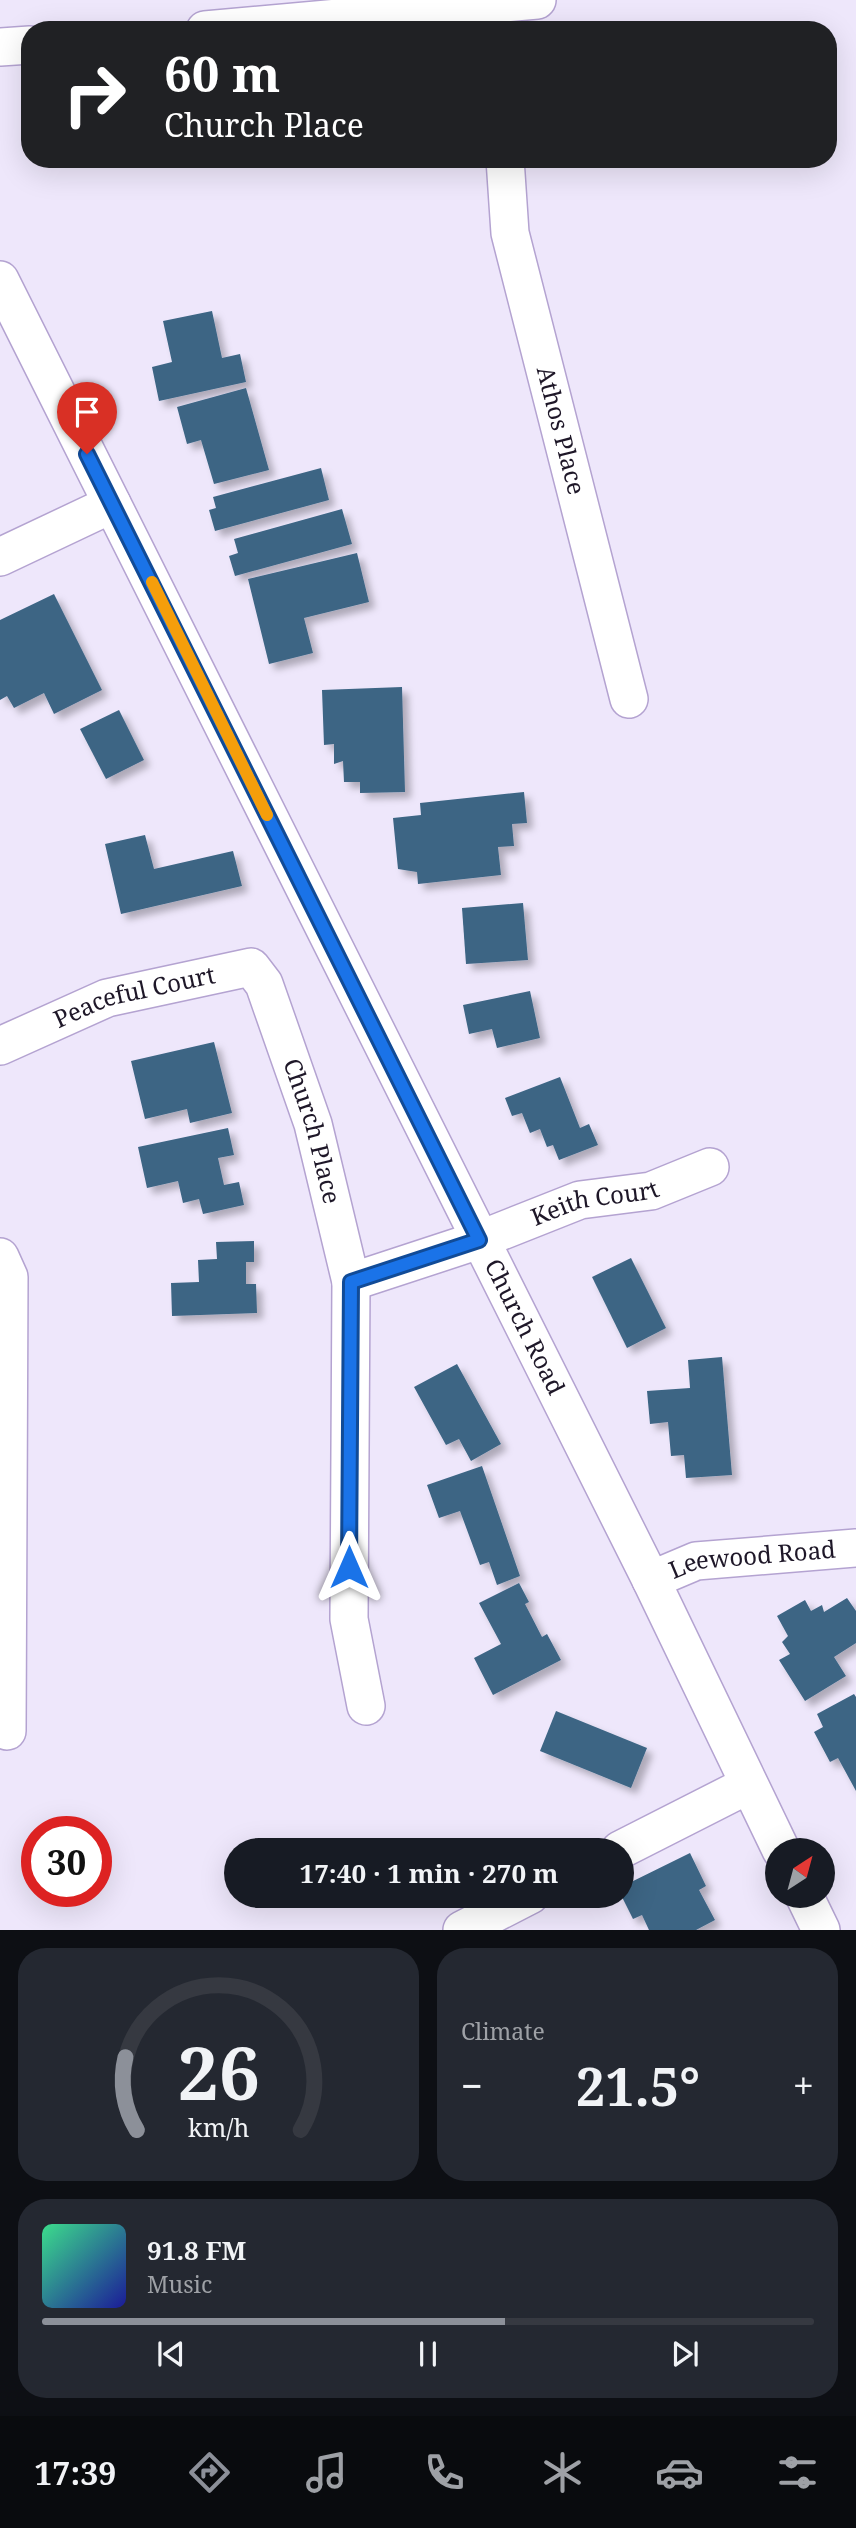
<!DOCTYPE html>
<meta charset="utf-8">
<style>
:root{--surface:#171b24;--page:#242831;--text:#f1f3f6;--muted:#9ea1a6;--line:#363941;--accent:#8c9099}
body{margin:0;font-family:"Noto Serif",serif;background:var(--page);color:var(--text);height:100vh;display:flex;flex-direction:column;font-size:26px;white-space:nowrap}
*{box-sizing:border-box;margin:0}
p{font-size:23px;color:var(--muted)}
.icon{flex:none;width:38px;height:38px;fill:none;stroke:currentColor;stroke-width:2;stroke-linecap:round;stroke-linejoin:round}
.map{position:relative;height:1930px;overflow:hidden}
.sheet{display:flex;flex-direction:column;gap:18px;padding:18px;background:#0d0f14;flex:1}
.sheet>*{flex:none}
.top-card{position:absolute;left:21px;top:21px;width:816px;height:147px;border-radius:28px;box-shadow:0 7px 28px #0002;background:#202124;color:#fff;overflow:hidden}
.needle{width:46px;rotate:36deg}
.controls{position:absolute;left:765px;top:1838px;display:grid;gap:14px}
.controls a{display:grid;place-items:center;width:70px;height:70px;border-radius:50%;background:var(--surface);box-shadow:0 7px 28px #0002;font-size:35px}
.speed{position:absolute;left:21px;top:1816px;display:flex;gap:14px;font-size:35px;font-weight:700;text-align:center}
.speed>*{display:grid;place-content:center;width:91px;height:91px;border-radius:50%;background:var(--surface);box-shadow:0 7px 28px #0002;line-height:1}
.speed .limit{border:10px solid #d22;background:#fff;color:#111}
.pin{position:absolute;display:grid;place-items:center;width:60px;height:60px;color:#fff;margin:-72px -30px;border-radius:50% 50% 50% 0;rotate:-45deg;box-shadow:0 0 7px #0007}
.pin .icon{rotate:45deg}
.me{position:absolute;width:77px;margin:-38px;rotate:0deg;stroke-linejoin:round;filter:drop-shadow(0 0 5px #0008)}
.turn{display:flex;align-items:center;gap:24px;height:147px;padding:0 28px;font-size:32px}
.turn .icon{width:91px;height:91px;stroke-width:2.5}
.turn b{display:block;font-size:49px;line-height:60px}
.big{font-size:52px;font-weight:700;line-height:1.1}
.sheet .widget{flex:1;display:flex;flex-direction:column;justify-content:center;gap:10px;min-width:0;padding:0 24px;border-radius:28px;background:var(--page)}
.sheet .dial{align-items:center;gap:0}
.dial svg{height:182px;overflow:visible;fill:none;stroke:var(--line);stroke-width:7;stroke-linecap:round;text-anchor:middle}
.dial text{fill:var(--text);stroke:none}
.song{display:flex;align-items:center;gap:21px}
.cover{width:84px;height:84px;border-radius:10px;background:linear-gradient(135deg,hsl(150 70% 55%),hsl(240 70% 35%))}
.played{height:7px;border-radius:4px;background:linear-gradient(90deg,var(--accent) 60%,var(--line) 60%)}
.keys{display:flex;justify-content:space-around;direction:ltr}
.heat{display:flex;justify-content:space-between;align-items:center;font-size:38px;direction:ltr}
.sheet .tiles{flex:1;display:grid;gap:18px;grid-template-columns:1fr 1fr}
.widget:last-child{grid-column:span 2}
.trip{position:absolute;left:224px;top:1838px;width:410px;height:70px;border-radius:35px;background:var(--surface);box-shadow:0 7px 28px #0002;font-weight:700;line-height:70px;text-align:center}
.tabs{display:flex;height:112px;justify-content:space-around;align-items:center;background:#090b0e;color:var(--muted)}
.tabs .icon{width:49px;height:49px}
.tabs .selected{color:var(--accent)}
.tabs b{font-size:32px;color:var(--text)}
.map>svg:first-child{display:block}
.building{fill:#3c6584;filter:url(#shadow)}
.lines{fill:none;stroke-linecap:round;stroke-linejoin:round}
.minor-casing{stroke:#b4a3d1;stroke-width:40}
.minor{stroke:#fff;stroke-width:37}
.route-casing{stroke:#114b97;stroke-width:18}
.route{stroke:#1a73e8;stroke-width:12}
.slow{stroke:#f59e0b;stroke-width:12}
.labels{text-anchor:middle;stroke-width:7;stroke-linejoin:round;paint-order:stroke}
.street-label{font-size:24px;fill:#1e1728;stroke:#f8f8f8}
</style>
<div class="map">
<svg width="856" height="1930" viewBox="0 0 856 1930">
<defs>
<filter id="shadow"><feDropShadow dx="6" dy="6" stdDeviation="3.5" flood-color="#0004"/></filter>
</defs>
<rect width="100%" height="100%" fill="#eee7fb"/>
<!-- building -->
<g class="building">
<path d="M212 311 222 358 240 354 246 382 159 401 152 367 172 362 163 321Z"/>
<path d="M246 388 269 470 214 484 201 440 187 444 177 407Z"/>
<path d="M321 468 329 500 215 531 209 510 216 508 213 497Z"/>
<path d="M342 509 352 544 235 576 229 556 238 553 234 539Z"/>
<path d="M357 553 369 602 304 618 313 653 269 664 248 579Z"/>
<path d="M54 594 102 690 54 714 44 693 14 708 7 696 0 700V620Z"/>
<path d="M402 687 405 792 360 793V782H344L343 761 334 764V744L324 745 322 690Z"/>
<path d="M119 710 144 760 106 779 80 729Z"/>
<path d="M524 792 527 823 512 824 514 846 498 847 501 875 418 884 417 872 398 869 393 818 421 815 420 803Z"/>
<path d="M145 835 154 869 233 851 242 886 121 914 105 844Z"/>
<path d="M523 903 528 960 466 964 462 908Z"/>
<path d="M530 991 540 1038 497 1048 492 1029 469 1034 463 1005Z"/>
<path d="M214 1042 232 1113 190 1123 187 1109 145 1119 131 1061Z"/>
<path d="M560 1077 580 1128 589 1124 598 1145 559 1160 553 1145 547 1147 540 1129 530 1133 522 1113 512 1116 505 1098Z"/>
<path d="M228 1128 234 1155 218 1158 224 1185 239 1182 244 1205 203 1214 199 1199 183 1203 178 1181 147 1188 138 1147Z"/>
<path d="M254 1241V1262H246V1284H256L257 1313 172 1316 171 1283 199 1282 198 1260 217 1259 216 1242Z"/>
<path d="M631 1258 666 1328 627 1348 592 1277Z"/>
<path d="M722 1357 732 1475 686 1478 684 1455 671 1456 668 1422 650 1424 647 1391 690 1388 688 1360Z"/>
<path d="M457 1364 501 1444 471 1461 459 1439 446 1445 414 1387Z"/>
<path d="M482 1466 520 1576 497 1585 489 1562 480 1565 460 1511 439 1518 427 1485Z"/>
<path d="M519 1583 529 1602 525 1604 542 1637 547 1634 561 1660 493 1695 474 1658 501 1644 479 1603Z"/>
<path d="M847 1598 856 1611V1643L834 1657 846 1676 805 1701 779 1660 790 1654 782 1642 788 1636 777 1616 805 1600 811 1611 822 1605 824 1612Z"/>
<path d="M854 1694 856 1697V1791L838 1758 830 1762 814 1732 823 1727 817 1714Z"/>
<path d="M556 1711 647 1748 631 1788 540 1751Z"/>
<path d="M690 1853 706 1886 699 1890 715 1920 696 1930H649L642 1915 633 1919 621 1895V1887Z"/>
</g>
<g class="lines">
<defs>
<g id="minor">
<path d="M205 30 537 0"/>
<path d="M0 47 30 45"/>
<path id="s1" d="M505 159 510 233 629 699"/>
<path id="s2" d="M0 280 651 1580 781 1850"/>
<path d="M0 557 112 504"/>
<path id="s3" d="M0 1046 107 998 251 967 264 984 313 1124 351 1282 479 1240 580 1200 651 1191 710 1167"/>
<path d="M0 1257 9 1277 7 1731"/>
<path d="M351 1282 349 1619 366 1706"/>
<path id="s4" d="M651 1580 696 1561 856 1548"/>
<path d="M620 1850 748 1785"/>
<path d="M804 1895 821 1930"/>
<path d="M462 1930 530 1895"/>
</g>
</defs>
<!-- minor casing -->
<use href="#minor" class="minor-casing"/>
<!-- minor -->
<use href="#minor" class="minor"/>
</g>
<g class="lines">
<defs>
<path id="route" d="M87 454 479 1240 351 1282 349 1567"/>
</defs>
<!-- route casing -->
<use href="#route" class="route-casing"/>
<!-- route -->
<use href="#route" class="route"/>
<!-- slow -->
<path class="slow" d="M152 582 267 815"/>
</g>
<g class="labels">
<!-- street labels -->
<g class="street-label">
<text dy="8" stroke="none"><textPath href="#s1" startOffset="278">Athos Place</textPath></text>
<text dy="8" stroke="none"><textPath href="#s3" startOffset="144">Peaceful Court</textPath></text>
<text dy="8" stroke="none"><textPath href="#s3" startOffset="441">Church Place</textPath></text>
<text dy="8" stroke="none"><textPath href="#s3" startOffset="854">Keith Court</textPath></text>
<text dy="8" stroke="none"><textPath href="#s2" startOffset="1171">Church Road</textPath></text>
<text dy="8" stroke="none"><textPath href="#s4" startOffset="105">Leewood Road</textPath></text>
</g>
</g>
</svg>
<div class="controls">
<a><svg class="needle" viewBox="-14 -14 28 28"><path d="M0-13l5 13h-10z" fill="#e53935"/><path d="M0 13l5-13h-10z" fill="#9ea1a6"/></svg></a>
</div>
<div class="speed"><div class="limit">30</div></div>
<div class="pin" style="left:87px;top:454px;background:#d93025"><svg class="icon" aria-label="arrive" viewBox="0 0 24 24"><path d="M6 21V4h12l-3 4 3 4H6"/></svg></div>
<svg class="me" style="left:349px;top:1567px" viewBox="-20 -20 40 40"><path d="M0-17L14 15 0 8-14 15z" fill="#1a73e8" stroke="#fff" stroke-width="4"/></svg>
<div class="trip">17:40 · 1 min · 270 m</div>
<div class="top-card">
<div class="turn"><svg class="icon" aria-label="right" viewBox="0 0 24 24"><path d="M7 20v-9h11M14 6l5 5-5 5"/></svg><div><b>60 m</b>Church Place</div></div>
</div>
</div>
<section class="sheet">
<div class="tiles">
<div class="widget dial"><svg viewBox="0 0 100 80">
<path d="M14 69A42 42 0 1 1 86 69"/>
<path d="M14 69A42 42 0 0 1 9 37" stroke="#8c9099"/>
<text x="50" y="56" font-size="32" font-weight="700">26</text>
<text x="50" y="72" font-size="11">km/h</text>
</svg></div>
<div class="widget"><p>Climate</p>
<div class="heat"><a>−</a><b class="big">21.5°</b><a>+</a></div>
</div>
<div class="widget">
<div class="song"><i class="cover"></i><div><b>91.8 FM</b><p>Music</p></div></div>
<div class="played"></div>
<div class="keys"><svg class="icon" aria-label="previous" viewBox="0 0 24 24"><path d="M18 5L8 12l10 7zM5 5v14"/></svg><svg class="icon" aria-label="pause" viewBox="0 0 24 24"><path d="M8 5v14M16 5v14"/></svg><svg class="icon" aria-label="next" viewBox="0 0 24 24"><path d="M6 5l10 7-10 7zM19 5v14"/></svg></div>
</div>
</div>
</section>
<nav class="tabs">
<b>17:39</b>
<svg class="icon selected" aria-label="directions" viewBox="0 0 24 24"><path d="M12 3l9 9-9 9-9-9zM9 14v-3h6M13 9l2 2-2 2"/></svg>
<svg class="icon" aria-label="music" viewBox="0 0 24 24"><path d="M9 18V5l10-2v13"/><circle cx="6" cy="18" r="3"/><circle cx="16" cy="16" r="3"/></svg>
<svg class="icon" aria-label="phone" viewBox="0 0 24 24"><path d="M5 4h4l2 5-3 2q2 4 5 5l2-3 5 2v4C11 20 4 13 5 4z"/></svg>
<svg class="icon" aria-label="climate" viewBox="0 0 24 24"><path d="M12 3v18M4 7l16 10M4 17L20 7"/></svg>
<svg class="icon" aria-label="car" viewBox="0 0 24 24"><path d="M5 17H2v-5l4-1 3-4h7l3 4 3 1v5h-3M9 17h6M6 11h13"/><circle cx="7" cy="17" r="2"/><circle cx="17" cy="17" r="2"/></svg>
<svg class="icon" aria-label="filters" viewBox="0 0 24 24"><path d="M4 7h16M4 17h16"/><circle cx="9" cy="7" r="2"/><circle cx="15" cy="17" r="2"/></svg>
</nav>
